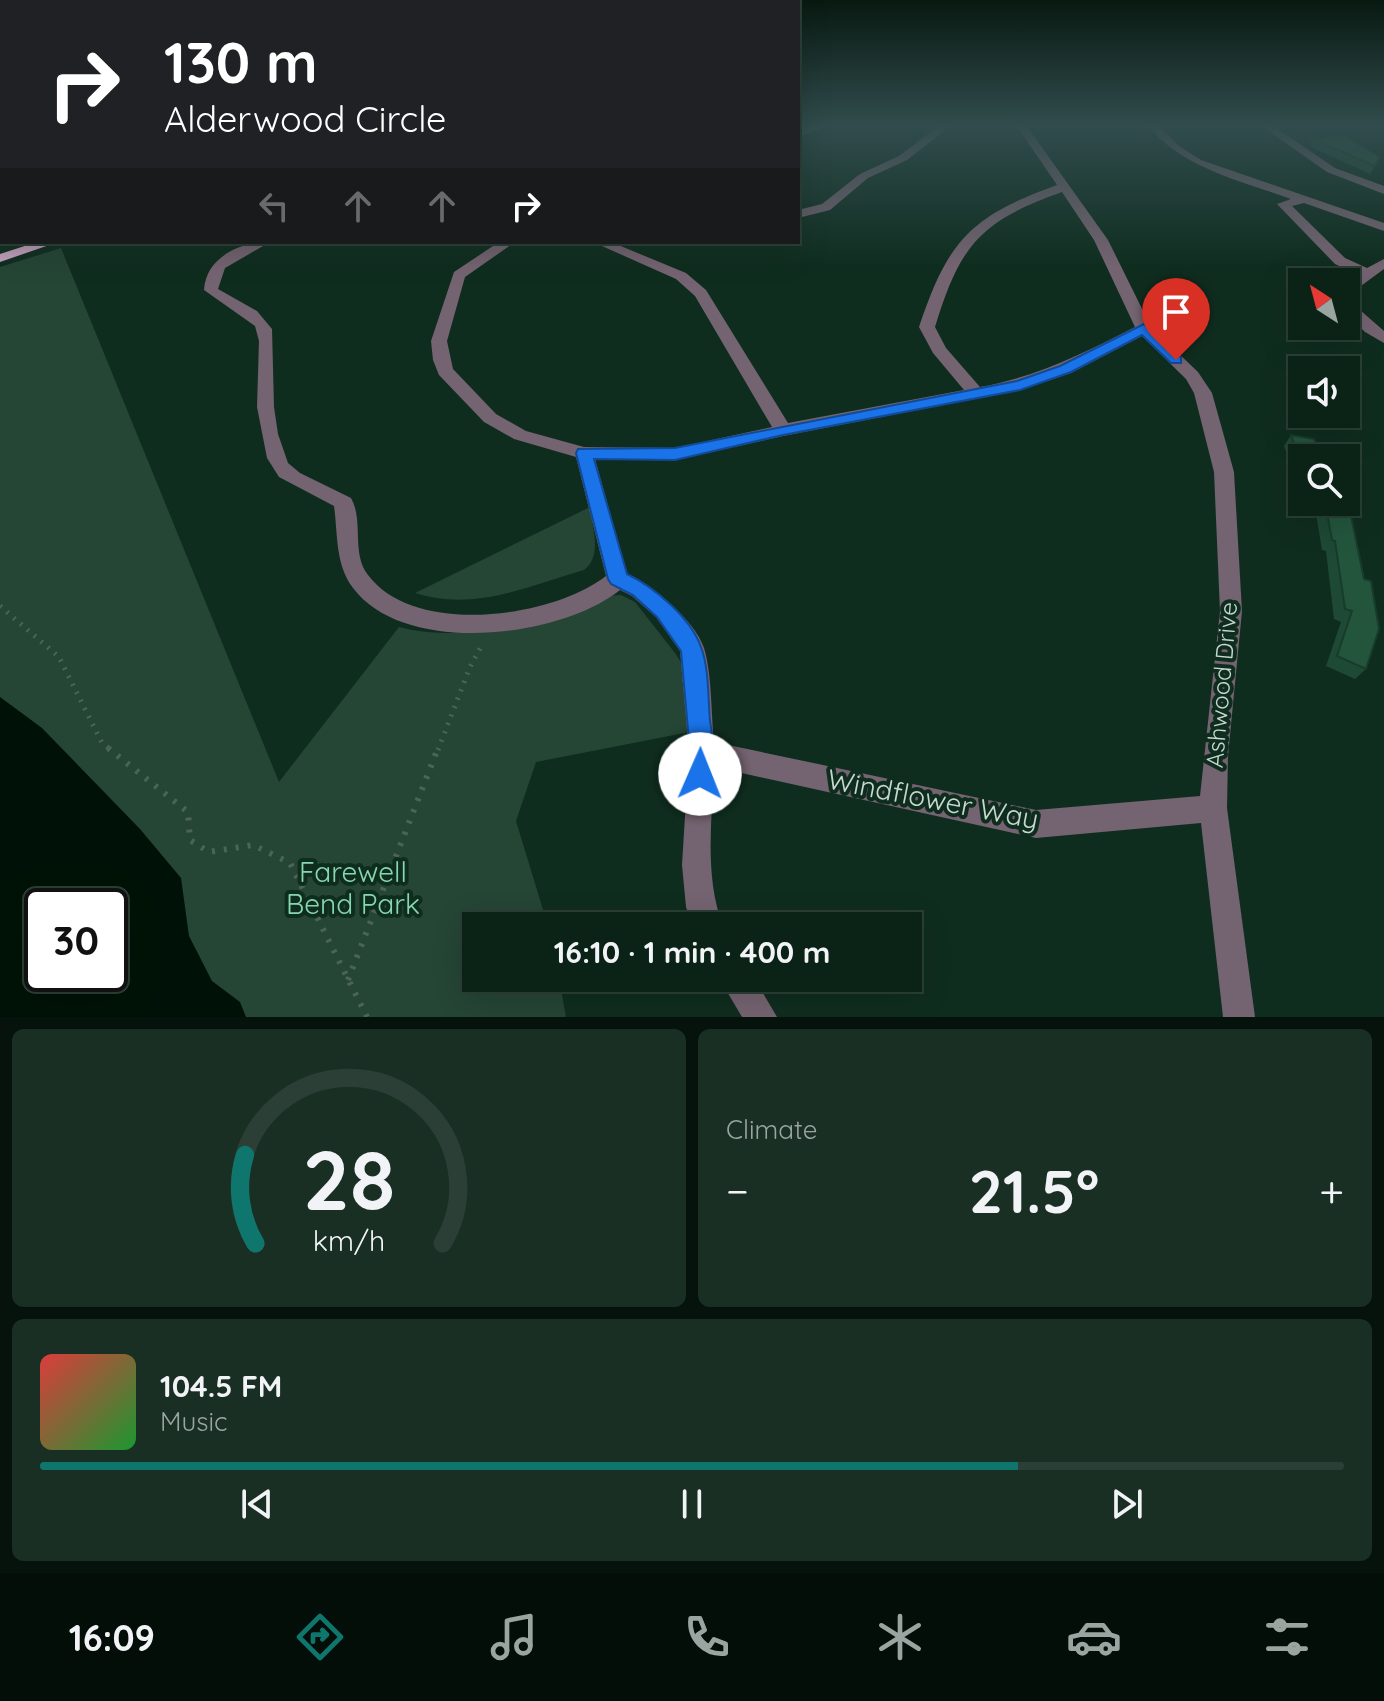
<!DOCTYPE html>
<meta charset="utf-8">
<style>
:root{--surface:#0b2217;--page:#192f24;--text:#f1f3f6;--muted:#9aa4a1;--line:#2b3f36;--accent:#0f766e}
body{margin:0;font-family:Quicksand,sans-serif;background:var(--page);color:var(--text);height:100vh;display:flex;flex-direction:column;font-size:30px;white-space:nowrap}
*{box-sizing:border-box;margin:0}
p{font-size:26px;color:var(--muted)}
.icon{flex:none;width:44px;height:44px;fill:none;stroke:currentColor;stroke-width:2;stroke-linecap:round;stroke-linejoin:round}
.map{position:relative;height:1017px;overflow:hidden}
.panel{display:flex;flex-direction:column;gap:12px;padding:12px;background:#06130d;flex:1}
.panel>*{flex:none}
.guide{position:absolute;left:0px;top:0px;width:800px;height:244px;box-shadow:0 8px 32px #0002,0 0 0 2px var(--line);background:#202124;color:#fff;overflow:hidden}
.needle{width:52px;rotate:324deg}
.tools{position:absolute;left:1288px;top:268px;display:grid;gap:16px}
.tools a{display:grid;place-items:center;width:72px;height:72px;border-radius:0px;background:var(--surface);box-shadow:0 8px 32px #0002,0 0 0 2px var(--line);font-size:40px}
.speed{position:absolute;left:24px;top:888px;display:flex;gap:16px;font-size:40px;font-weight:700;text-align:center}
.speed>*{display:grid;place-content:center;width:104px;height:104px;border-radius:50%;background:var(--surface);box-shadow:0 8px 32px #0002,0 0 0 2px var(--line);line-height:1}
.speed .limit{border:4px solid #111;border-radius:12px;background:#fff;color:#111}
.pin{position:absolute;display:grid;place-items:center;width:68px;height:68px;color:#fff;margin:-82px -34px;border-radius:50% 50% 50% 0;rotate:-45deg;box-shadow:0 0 8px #0007}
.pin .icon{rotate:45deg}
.me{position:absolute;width:88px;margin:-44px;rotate:1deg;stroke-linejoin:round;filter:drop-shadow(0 0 6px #0008)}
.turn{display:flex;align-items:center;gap:28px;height:168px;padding:0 32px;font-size:36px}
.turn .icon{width:104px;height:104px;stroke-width:2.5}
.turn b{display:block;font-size:56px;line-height:68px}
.lanes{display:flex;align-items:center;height:76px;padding:0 32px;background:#0003;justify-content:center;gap:40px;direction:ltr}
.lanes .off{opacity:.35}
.big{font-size:60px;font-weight:700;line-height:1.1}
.panel .card{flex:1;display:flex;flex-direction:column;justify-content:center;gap:12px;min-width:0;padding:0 28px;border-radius:12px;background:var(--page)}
.panel .dial{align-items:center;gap:0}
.dial svg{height:208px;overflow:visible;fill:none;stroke:var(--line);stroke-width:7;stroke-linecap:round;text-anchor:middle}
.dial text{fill:var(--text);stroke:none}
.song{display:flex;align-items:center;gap:24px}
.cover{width:96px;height:96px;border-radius:12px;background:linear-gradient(135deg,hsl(0 70% 55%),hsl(130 70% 35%))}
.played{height:8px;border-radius:4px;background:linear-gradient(90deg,var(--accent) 75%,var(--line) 75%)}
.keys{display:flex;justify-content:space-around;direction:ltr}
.heat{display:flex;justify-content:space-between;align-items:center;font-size:44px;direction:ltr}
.panel .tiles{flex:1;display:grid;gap:12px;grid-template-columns:1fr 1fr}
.card:last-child{grid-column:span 2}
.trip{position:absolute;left:462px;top:912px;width:460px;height:80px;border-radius:0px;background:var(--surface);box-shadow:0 8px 32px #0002,0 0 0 2px var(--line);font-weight:700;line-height:80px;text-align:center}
.dock{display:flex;height:128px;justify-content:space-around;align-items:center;background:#040e09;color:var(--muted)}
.dock .icon{width:56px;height:56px}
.dock .current{color:var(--accent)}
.dock b{font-size:36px;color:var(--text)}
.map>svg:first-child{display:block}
.green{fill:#254535}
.water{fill:#001207;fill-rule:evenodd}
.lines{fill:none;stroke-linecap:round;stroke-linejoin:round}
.path-far1{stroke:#4a6457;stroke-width:5;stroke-dasharray:2 7;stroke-linecap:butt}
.path{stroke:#4a6457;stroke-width:6;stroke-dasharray:3 9;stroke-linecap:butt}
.minor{fill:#746370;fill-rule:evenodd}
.major{fill:#c49fbb;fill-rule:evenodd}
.wall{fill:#1e4934}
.building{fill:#23553d;stroke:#183c2b;stroke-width:2}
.route{fill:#1a73e8;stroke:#114b97;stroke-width:2}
.labels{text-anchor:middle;stroke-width:8;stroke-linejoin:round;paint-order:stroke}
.street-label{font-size:24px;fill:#c7d8ce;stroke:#0f2d1f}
.near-street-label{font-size:28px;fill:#c7d8ce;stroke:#0f2d1f}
.near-park-label{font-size:28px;fill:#87d6ad;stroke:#0f2d1f}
</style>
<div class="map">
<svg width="1384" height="1017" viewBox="0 0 1384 1017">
<rect width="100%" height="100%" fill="#0f2d1f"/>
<!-- green -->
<g class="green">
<path d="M61 248 279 782 399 627C470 646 539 615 607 596L621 595 635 602 675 653 684 667 700 730 536 762 516 821 548 926H476V978H559L566 1017H148L110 906 0 724V267Z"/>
<path d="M590 507C592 529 603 555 584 570 529 586 473 612 415 593Z"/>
</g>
<!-- water -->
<path class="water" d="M0 697 42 728 140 829 181 878 189 936 212 981 240 1002 246 1017H0ZM42 906H110V974H42Z"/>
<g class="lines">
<!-- path-far1 -->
<g class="path-far1">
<path d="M0 606 59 657 102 743 111 750"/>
<path d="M438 750 470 667 483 643"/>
</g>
<!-- path -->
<g class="path">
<path d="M108 748 188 812 190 840 209 852 253 845 290 863 367 1017"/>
<path d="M348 980 438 748"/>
</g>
<!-- minor -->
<g class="minor">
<path d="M814 125H830L798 137V131Z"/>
<path d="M940 125H952L907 160 868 178 830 210 798 218V210L822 204 860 174 899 156Z"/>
<path d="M1016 125H1026L1108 240 1151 327 1198 372 1212 393 1234 472 1242 611 1228 756 1227 808 1255 1017H1223L1201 823 1036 838 714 767C712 820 704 876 723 926H693L686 907 682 865 689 752 680 651 656 617 632 596 620 590C560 638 405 657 353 588 335 564 338 535 334 506L279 477 267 458 257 407 259 341 255 326 204 290C206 257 240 242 270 242L225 268 218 289 257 311 272 329 274 407 278 434 288 463 300 473 351 498C364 521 351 553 368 575 414 637 552 618 606 576L576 457 514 439 484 422 439 375 433 360 431 341 454 272 499 242H515L465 277 447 341 453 369 496 414 526 431 584 447 675 448 772 427 695 296 676 279 593 242H611L686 273 706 290 788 423 964 390 933 353 919 327C948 240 971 216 1057 185ZM1062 192 1094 240 1135 327C1084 353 1037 377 980 387L946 348 935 327C960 245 980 221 1062 192ZM1142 336 1186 379 1194 393 1214 472 1220 611 1200 796 1036 810 714 742C711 714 712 674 704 648 695 620 652 586 627 574L595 459 675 460 783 436 1020 390 1071 373Z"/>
<path d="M1147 125H1158L1179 146 1201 160 1384 223V231L1304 203 1292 206 1345 258 1367 268 1384 259V269L1354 291 1360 310 1384 331V343L1365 332 1346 313V283L1358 275 1335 264 1277 204 1291 199C1239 180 1184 169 1147 125Z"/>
<path d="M1260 125H1272L1335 168 1384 186V194L1327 172Z"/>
<path d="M719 978H754L777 1017H742Z"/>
</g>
<!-- major -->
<g class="major">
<rect x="0" y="125" width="2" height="4"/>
<path d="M37 242H58L0 262V254Z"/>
</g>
</g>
<!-- wall -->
<g class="wall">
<path d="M1313 139 1380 157 1370 174 1309 146Z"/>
<path d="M1291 435 1302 458V483L1297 482 1284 446Z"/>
<path d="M1314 502H1341L1366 669 1355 679 1326 666 1341 622 1334 619 1326 551 1322 550Z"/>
</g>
<!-- building -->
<g class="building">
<path d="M1344 136 1380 157 1375 166 1313 139Z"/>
<path d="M1291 435 1314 439 1322 458H1302V463Z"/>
<path d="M1325 502H1341L1342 504 1349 506 1364 579 1371 581 1379 629 1366 669 1337 656 1352 611 1345 609 1335 541 1332 540Z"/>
</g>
<!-- sky -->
<linearGradient id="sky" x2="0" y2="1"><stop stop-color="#081911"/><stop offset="0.47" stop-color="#314c4d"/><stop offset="1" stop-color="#314c4d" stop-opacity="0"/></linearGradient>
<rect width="1384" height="267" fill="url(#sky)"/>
<!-- route -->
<path class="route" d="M1144 324 1181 357V363H1171L1142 335 1071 372 1020 390 783 435 675 460 594 459 627 574C654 587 691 618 701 647 709 668 708 698 710 721 713 741 717 763 709 782L700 785 692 782 688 774 690 752 681 651 657 617 633 595 611 584 608 579 576 453 578 449 675 448 1017 381 1060 366Z"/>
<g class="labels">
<!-- street labels -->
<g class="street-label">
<text transform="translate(1222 685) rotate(-85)" y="8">Ashwood Drive</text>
</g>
<!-- near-street labels -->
<g class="near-street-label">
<text transform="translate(933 799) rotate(11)" y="10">Windflower Way</text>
</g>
<!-- near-park labels -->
<g class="near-park-label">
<text x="353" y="882">Farewell<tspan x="353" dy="32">Bend Park</tspan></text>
</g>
</g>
</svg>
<div class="tools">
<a><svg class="needle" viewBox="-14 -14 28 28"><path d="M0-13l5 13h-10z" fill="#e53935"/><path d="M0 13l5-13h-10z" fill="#9aa4a1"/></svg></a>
<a><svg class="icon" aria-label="sound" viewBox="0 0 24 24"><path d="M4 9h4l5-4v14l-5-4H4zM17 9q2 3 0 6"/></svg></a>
<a><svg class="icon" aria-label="search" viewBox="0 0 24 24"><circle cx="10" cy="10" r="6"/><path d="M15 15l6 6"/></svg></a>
</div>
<div class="speed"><div class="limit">30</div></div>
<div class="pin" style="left:1176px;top:360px;background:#d93025"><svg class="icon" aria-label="arrive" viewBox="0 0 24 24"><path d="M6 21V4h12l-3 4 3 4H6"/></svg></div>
<svg class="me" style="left:700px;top:774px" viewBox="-20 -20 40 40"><circle r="19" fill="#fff"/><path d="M0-13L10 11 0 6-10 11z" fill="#1a73e8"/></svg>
<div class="trip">16:10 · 1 min · 400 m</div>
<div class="guide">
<div class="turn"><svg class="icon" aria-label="right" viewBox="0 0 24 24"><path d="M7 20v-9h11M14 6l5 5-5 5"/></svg><div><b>130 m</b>Alderwood Circle</div></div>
<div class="lanes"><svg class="icon off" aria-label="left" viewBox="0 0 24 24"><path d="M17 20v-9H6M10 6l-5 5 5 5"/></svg><svg class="icon off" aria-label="ahead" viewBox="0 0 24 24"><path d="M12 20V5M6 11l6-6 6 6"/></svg><svg class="icon off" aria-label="ahead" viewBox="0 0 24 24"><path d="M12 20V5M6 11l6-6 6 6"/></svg><svg class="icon" aria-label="right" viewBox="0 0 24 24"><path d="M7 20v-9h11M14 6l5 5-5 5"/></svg></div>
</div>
</div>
<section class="panel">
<div class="tiles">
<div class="card dial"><svg viewBox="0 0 100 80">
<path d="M14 69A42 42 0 1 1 86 69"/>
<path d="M14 69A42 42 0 0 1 10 35" stroke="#0f766e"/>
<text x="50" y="56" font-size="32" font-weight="700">28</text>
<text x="50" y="72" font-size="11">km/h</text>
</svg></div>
<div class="card"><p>Climate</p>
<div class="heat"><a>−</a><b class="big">21.5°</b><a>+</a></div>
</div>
<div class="card">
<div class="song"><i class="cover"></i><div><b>104.5 FM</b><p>Music</p></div></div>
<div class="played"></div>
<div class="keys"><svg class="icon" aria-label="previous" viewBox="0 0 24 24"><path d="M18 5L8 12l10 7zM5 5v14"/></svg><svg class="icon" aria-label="pause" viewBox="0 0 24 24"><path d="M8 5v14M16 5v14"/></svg><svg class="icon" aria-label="next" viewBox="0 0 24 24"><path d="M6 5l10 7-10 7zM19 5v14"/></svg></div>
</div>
</div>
</section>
<nav class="dock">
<b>16:09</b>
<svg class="icon current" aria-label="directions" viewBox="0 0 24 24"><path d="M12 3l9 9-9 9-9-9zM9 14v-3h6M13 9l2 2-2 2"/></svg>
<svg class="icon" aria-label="music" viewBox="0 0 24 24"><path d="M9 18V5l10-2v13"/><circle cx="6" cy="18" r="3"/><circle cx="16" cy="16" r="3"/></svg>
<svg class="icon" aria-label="phone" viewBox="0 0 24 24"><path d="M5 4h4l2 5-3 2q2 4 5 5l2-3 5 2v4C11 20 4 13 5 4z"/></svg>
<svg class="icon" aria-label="climate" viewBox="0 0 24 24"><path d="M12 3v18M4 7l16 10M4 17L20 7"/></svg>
<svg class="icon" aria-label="car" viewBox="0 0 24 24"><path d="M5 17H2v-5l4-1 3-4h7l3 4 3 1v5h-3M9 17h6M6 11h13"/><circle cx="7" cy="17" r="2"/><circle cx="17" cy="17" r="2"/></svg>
<svg class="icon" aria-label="filters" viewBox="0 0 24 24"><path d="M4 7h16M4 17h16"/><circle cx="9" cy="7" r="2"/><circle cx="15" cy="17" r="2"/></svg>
</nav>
